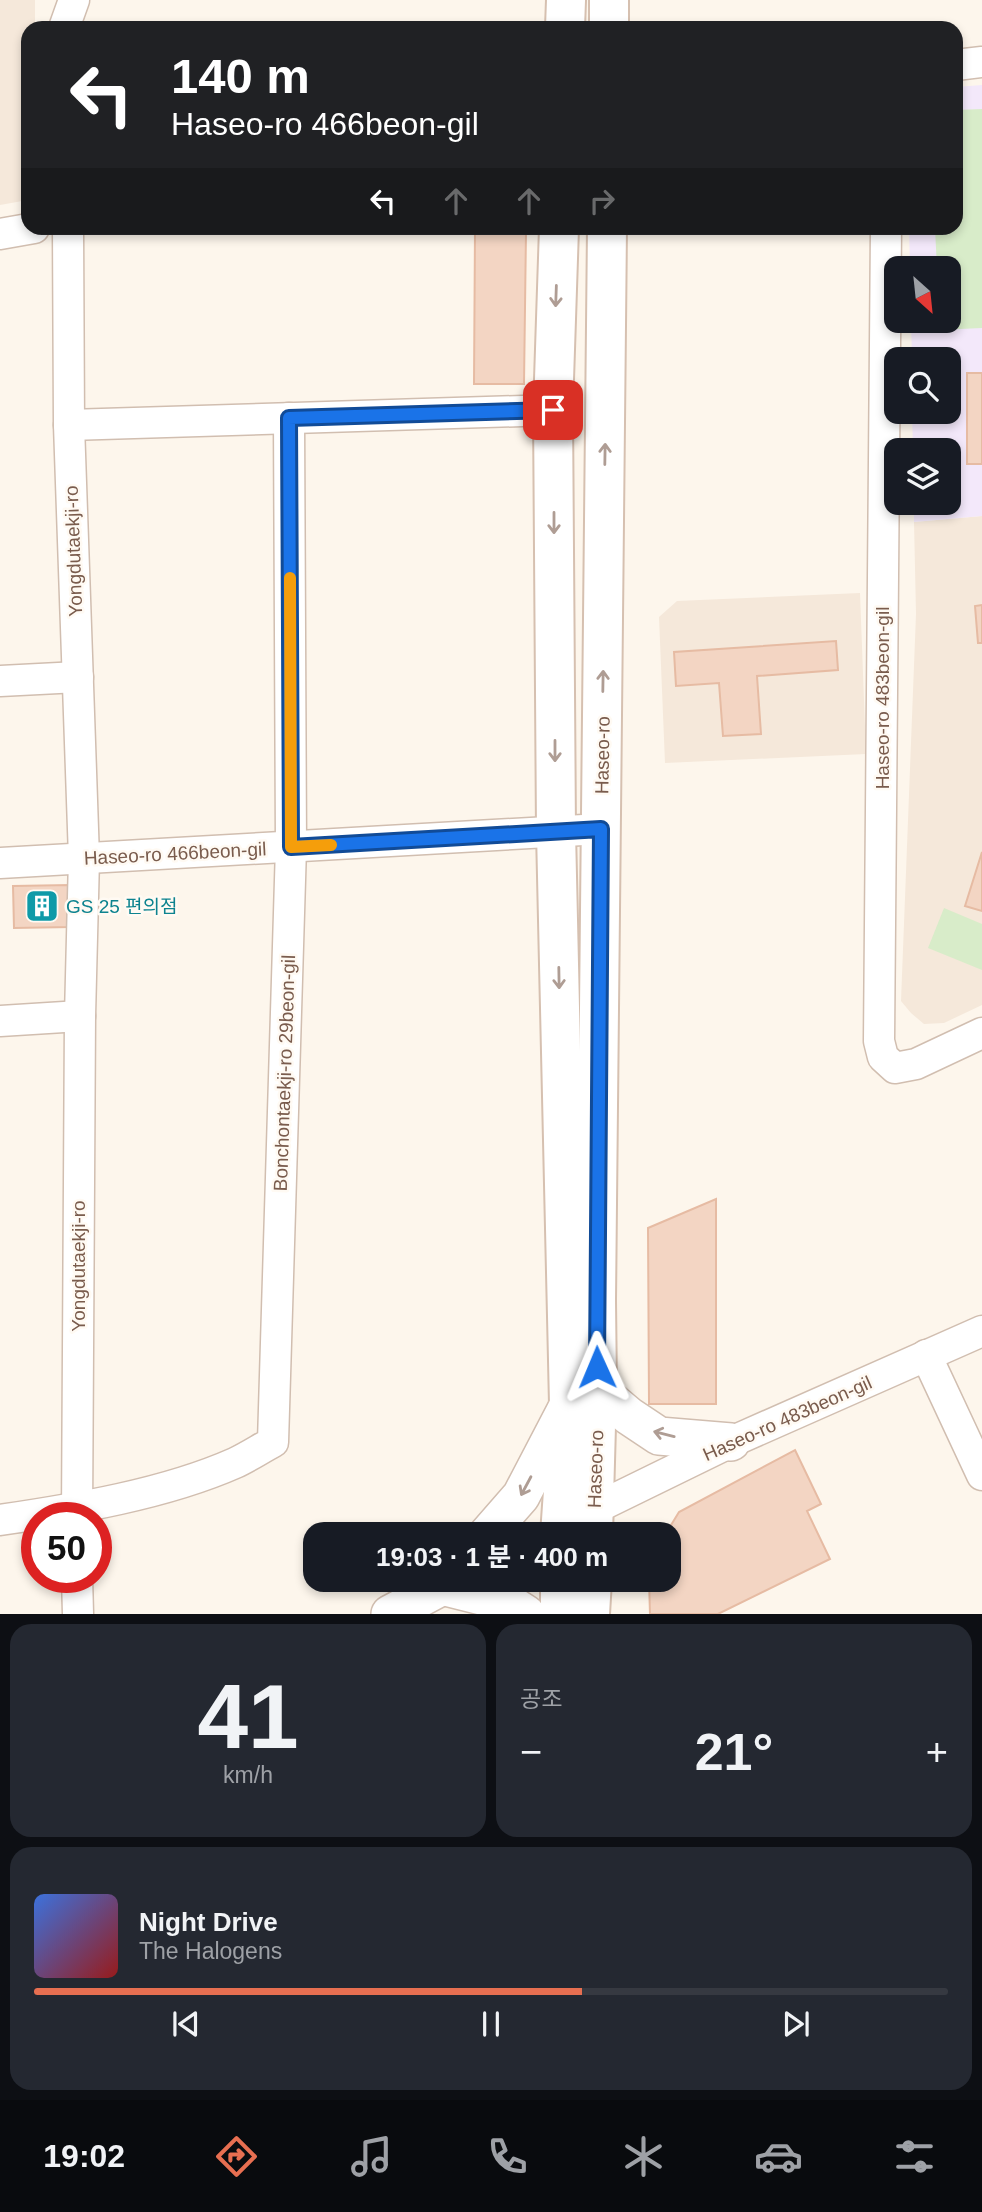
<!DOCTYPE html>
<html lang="ko">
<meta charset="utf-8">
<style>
:root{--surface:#171b24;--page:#242831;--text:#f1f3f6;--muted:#9ea1a6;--line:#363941;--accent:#e76f51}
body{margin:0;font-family:Arial,"Noto Sans KR",sans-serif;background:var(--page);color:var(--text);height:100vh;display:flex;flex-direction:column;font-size:26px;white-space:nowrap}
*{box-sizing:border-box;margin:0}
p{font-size:23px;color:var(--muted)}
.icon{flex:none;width:38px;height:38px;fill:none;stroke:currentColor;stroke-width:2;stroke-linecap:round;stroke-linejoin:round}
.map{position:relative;height:1614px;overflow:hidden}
.side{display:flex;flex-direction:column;gap:10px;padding:10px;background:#0d0f14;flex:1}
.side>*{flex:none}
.guide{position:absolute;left:21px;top:21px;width:942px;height:214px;border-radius:21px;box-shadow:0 4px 10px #0003;background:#202124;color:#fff;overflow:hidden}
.needle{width:46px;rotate:153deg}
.fabs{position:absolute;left:884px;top:256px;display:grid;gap:14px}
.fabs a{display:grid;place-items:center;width:77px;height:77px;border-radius:14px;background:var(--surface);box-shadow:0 4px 10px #0003;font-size:35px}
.speed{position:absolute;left:21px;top:1502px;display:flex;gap:14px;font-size:35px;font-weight:700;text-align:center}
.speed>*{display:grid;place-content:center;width:91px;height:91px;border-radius:50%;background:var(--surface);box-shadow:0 4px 10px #0003;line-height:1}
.speed .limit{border:10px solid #d22;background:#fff;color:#111}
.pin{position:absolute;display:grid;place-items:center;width:60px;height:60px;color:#fff;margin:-30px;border-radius:14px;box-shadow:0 4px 10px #0006}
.me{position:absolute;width:77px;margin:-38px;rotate:359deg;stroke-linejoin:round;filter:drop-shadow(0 0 5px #0008)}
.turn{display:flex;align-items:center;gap:24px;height:147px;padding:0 35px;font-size:32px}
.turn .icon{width:91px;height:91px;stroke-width:2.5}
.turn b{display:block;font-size:49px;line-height:60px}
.lanes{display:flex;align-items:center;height:66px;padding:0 35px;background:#0003;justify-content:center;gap:35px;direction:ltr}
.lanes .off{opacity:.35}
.big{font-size:52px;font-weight:700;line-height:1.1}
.side .tile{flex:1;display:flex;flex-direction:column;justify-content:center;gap:10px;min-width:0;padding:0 24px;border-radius:21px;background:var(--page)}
.side .dial{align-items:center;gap:0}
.dial b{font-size:91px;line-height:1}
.song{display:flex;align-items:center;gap:21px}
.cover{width:84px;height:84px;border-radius:10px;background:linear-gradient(135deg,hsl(220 70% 55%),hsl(0 70% 35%))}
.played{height:7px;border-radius:4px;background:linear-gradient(90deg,var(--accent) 60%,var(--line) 60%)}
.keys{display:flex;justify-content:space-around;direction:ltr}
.heat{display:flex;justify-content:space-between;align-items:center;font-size:38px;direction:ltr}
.side .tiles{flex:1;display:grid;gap:10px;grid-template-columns:1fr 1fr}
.tile:last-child{grid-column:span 2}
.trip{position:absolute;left:303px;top:1522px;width:378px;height:70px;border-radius:21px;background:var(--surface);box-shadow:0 4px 10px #0003;font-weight:700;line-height:70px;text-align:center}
.menu{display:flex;height:112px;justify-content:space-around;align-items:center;background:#090b0e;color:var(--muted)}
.menu .icon{width:49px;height:49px}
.menu .current{color:var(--accent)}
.menu b{font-size:32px;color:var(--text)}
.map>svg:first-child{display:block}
.residential{fill:#f5e8da}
.education{fill:#f3e8fa}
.green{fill:#d8ecc9}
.building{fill:#f3d5c3;stroke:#e6bba3;stroke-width:2}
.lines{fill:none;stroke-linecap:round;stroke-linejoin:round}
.minor-casing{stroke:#d1beb0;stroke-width:33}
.tertiary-casing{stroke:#d1beb0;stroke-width:40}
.secondary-casing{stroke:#d6c0b0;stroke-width:42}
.minor{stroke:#fff;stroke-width:30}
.tertiary{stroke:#fff;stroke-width:37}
.secondary{stroke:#fff;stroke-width:38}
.oneway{stroke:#af9d94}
.route-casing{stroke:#114b97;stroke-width:18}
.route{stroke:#1a73e8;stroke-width:12}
.slow{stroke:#f59e0b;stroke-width:12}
.labels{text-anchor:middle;stroke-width:5;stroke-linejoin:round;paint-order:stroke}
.street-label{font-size:19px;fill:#7a5c4d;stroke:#fffaf3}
.culture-label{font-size:19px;fill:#0d838f;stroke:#fffaf3;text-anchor:start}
</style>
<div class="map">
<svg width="982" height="1614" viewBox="0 0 982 1614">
<rect width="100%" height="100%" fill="#fdf6ec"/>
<!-- residential -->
<g class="residential">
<path d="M0 0H35V28H28V200L0 205Z"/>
<path d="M982 516V1005L944 1023 924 1024 911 1013 901 1001 916 614 914 522Z"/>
<path d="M860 593 866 754 665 763 659 617 677 601Z"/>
</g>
<!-- education -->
<path class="education" d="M982 85V516L914 522V502H948V450H913L912 411H948V359H912L911 320H948V268H910L909 228H956V87Z"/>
<!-- green -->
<g class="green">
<path d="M982 109V328L938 330V320H948V268H937L935 228H956V110Z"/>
<path d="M944 908 982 924V970L928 948Z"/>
</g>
<!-- building -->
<g class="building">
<path d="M475 230 526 231 524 384H474Z"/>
<rect x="967" y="373" width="15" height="91"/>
<path d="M982 605V643H978L975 606Z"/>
<path d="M836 641 838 670 757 676 761 734 723 736 719 683 676 686 674 652Z"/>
<path d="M982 852V911L965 906Z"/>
<path d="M70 885 71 927 14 928 13 886Z"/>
<path d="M716 1199V1404H649L648 1228Z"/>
<path d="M795 1450 821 1504 807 1511 830 1559 718 1614H650L649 1580H668V1535H665L679 1512Z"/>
</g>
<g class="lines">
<defs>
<g id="minor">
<path d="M64 28 74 0"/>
<path d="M956 65 982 62"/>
<path d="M68 228 69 425 84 858 80 1016 77 1517"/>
<path d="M886 228 879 1041 883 1057 895 1068 916 1064 982 1033"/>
<path d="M0 234 34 228"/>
<path d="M69 425 553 410"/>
<path d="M0 681 78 677"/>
<path d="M0 863 601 829"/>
<path d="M0 1021 80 1016"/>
<path d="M926 1355 982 1475"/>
<path d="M594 1509 731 1442 982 1331"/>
<path d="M0 1520C75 1509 165 1494 235 1463 248 1457 260 1449 273 1442L291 847 289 418"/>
<path d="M77 1577 78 1614"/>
</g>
<g id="tertiary">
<path d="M597 1389 629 1416 659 1436 731 1442"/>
<path d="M487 1535 521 1496 569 1404"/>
<path d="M442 1586 509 1603 526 1614"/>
<path d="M390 1614 454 1580"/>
</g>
<g id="secondary">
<path d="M565 28 566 0"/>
<path d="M609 28V0"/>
<path d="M559 228 553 410 556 832 569 1404 560 1535"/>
<path d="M593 1535 597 1389 596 1301 607 228"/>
<path d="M560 1580V1614"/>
<path d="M590 1614 592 1580"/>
</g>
</defs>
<!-- minor casing -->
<use href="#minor" class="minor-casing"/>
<!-- tertiary casing -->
<use href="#tertiary" class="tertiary-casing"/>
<!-- secondary casing -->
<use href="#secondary" class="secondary-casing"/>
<!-- minor -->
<use href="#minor" class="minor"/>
<!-- tertiary -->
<use href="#tertiary" class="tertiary"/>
<!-- secondary -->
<use href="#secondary" class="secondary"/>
</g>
<!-- one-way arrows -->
<defs><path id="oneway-shaft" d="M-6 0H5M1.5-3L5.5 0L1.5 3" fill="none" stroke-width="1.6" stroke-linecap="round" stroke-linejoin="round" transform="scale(1.75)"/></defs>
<g class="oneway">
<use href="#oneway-shaft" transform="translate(556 296) rotate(92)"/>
<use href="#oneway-shaft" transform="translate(605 454) rotate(-89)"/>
<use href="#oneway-shaft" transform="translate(554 523) rotate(90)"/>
<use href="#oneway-shaft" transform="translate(603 681) rotate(-89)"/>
<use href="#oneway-shaft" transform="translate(555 751) rotate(90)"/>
<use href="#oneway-shaft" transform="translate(559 978) rotate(89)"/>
<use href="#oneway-shaft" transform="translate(664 1434) rotate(-166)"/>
<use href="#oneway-shaft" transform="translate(526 1486) rotate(118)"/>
</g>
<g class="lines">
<defs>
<path id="route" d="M553 410 289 418 291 847 601 829 597 1367"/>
</defs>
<!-- route casing -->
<use href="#route" class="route-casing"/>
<!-- route -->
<use href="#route" class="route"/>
<!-- slow -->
<path class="slow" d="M290 578 291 847 331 845"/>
</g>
<!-- icons -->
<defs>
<symbol id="building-square" viewBox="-11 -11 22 22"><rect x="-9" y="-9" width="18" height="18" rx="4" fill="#0f9aa8" stroke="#fffaf3"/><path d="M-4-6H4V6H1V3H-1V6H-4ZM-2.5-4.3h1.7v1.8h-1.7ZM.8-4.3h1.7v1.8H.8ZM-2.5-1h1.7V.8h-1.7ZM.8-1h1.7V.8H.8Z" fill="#fff"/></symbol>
</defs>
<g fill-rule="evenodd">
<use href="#building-square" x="23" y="887" width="38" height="38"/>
</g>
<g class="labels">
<!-- street labels -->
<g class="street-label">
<text transform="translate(73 551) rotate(-92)" y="7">Yongdutaekji-ro</text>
<text transform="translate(882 698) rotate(-90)" y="7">Haseo-ro 483beon-gil</text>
<text transform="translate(602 755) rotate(-89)" y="7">Haseo-ro</text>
<text transform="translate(175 853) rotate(-3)" y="7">Haseo-ro 466beon-gil</text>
<text transform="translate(284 1073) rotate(-88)" y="7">Bonchontaekji-ro 29beon-gil</text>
<text transform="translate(78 1266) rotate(-90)" y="7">Yongdutaekji-ro</text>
<text transform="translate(787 1418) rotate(-24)" y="7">Haseo-ro 483beon-gil</text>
<text transform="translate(595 1469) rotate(-88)" y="7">Haseo-ro</text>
</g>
<!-- culture labels -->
<g class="culture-label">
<text x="66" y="913">GS 25 편의점</text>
</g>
</g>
</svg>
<div class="fabs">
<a><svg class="needle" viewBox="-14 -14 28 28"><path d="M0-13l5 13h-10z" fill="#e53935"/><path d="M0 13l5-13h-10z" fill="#9ea1a6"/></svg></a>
<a><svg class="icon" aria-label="search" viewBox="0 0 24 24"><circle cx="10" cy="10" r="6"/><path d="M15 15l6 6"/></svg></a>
<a><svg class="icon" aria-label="layers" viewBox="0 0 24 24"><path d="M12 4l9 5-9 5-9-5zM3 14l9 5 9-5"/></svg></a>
</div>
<div class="speed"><div class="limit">50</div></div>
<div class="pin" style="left:553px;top:410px;background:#d93025"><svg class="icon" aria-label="arrive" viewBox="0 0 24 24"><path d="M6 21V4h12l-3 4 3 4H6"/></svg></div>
<svg class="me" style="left:597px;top:1367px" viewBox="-20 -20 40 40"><path d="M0-17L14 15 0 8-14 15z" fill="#1a73e8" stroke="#fff" stroke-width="4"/></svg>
<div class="trip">19:03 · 1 분 · 400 m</div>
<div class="guide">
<div class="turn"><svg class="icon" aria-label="left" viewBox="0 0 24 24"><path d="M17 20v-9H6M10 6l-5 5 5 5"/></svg><div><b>140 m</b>Haseo-ro 466beon-gil</div></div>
<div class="lanes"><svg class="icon" aria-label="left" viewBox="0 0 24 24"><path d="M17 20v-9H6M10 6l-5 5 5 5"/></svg><svg class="icon off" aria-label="ahead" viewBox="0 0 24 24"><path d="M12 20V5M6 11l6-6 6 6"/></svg><svg class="icon off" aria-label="ahead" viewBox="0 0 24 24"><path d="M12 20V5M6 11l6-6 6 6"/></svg><svg class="icon off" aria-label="right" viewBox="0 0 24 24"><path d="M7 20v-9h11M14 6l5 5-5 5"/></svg></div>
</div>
</div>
<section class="side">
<div class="tiles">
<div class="tile dial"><b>41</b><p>km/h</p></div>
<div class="tile"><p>공조</p>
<div class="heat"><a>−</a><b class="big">21°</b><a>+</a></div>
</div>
<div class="tile">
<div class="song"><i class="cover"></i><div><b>Night Drive</b><p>The Halogens</p></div></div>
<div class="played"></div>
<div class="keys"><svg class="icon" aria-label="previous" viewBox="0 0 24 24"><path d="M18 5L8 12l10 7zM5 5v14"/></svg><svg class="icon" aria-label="pause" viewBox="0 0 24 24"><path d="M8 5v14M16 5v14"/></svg><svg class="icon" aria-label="next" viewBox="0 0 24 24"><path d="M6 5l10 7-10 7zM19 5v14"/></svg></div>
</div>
</div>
</section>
<nav class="menu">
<b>19:02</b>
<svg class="icon current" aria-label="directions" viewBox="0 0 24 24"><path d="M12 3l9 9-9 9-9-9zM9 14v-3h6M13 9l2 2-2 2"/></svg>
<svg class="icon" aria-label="music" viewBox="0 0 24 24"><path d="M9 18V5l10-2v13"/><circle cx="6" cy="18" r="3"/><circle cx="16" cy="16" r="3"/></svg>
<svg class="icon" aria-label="phone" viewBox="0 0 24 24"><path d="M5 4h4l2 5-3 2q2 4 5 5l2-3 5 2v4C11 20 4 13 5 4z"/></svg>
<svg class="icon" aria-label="climate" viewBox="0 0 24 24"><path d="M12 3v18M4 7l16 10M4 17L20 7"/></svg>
<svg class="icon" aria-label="car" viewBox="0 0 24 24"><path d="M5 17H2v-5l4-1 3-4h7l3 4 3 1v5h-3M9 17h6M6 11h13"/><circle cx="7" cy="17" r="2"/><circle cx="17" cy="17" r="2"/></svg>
<svg class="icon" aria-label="filters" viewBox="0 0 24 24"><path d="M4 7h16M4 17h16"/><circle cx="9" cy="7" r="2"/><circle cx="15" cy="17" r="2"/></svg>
</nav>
